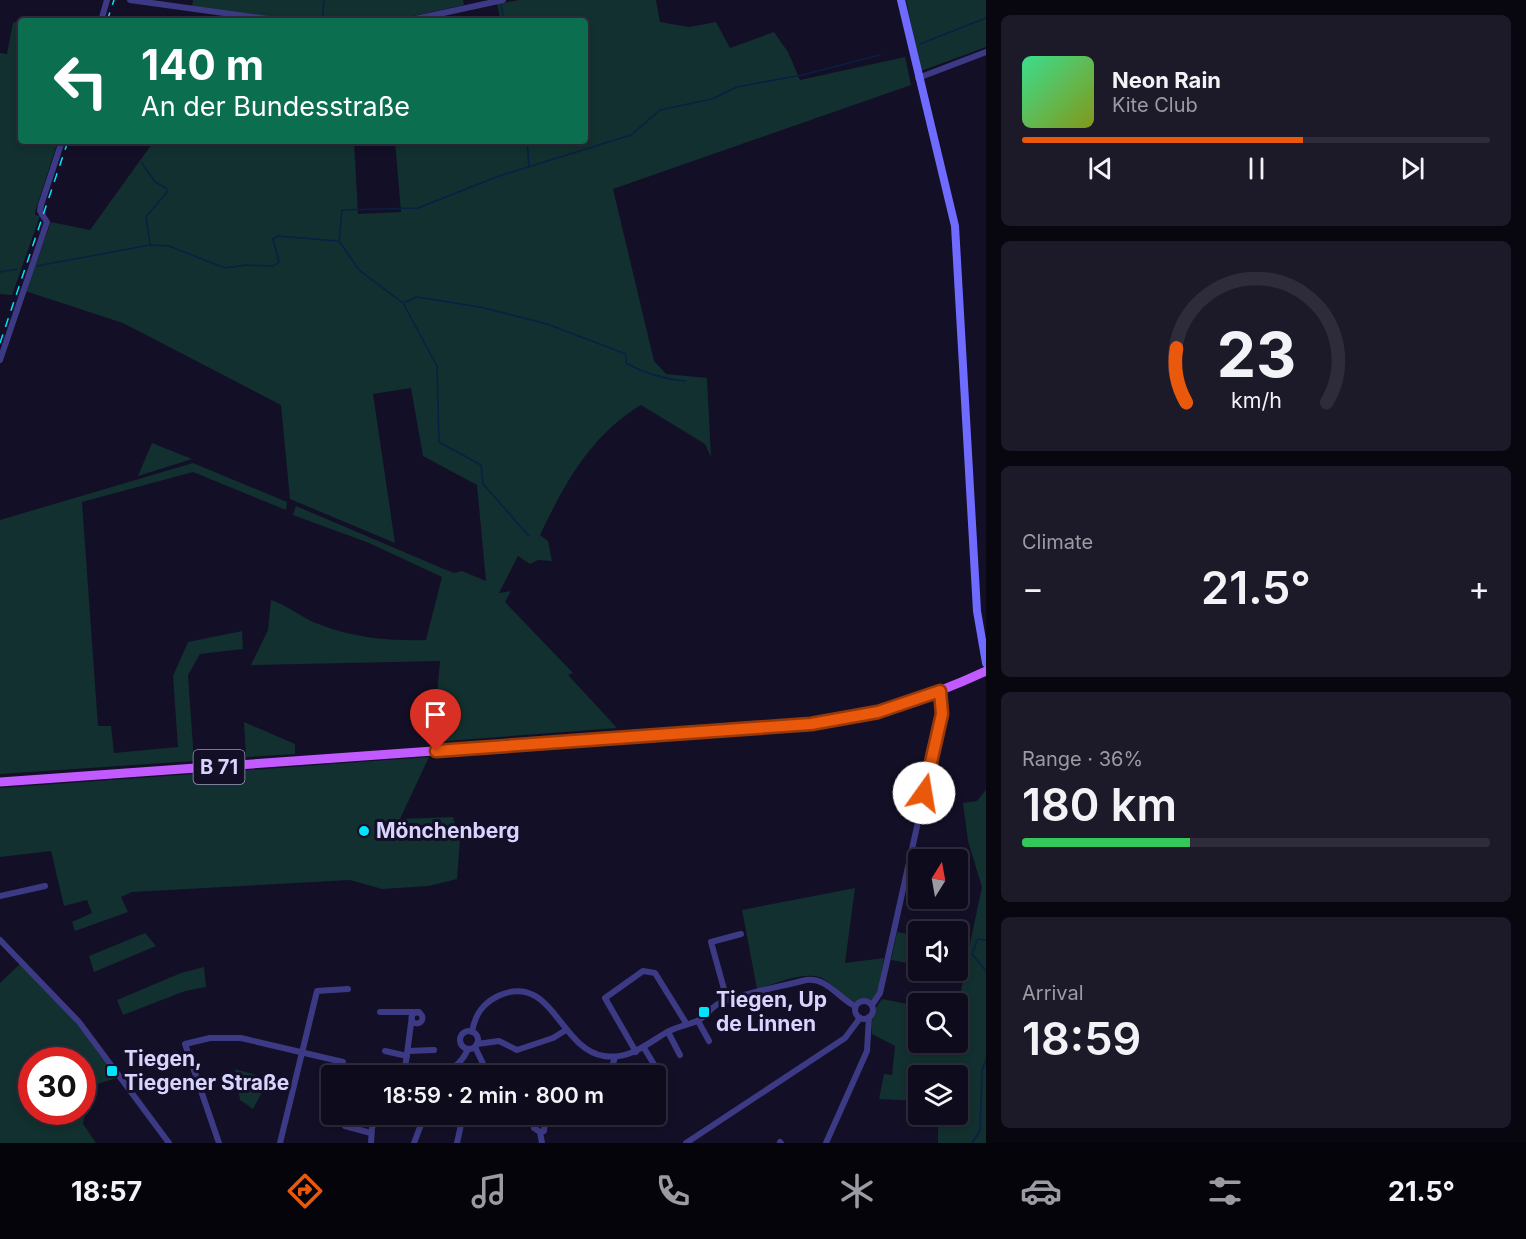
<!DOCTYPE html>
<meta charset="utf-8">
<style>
:root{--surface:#0e0b1c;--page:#1c1929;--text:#f1f3f6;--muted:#9b9ba3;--line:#2e2b3b;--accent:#ea580c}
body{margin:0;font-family:Inter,sans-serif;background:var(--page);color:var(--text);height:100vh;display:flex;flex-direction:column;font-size:22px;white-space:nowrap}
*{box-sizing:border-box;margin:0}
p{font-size:20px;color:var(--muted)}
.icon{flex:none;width:33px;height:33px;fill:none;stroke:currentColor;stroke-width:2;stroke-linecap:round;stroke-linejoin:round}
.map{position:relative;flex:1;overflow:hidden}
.side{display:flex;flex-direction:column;gap:15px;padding:15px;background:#08060f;width:540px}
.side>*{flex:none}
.banner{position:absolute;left:18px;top:18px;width:570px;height:126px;border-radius:6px;box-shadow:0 3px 9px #0003,0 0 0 2px var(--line);background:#0b6e4f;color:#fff;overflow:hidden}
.needle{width:39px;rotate:11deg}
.buttons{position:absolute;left:908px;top:849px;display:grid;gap:12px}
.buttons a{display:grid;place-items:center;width:60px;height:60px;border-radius:6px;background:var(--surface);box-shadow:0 3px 9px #0003,0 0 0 2px var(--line);font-size:30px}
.speed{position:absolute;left:18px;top:1047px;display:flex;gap:12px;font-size:30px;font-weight:700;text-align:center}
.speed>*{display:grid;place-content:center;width:78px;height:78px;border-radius:50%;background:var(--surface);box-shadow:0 3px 9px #0003,0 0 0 2px var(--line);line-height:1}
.speed .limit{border:9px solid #d22;background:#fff;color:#111}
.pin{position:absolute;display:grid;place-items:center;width:51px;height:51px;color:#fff;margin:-62px -26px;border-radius:50% 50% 50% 0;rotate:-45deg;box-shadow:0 0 6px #0007}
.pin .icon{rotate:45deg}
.me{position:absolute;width:66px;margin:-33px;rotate:13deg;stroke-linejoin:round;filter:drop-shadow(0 0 4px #0008)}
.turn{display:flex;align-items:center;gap:21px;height:126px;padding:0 24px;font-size:27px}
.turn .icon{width:78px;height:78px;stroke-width:2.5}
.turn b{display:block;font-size:42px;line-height:51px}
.big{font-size:45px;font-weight:600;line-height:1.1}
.side .tile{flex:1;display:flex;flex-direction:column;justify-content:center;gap:9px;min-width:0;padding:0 21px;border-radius:9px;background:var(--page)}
.side .dial{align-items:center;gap:0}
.dial svg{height:156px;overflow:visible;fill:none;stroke:var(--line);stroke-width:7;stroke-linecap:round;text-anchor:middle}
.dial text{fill:var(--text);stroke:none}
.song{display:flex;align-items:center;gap:18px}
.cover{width:72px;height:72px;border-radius:9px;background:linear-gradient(135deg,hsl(150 70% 55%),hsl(70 70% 35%))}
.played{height:6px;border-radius:3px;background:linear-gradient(90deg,var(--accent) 60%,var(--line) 60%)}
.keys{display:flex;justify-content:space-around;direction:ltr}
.heat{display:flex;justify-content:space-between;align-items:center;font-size:33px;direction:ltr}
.charge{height:9px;border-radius:4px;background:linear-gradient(90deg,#34c759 36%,var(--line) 0)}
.trip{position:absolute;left:321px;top:1065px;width:345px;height:60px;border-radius:6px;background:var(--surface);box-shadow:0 3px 9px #0003,0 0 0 2px var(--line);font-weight:600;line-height:60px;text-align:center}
.dock{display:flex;height:96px;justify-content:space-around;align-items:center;background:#06040b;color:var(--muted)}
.dock .icon{width:42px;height:42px}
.dock .current{color:var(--accent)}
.dock b{font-size:27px;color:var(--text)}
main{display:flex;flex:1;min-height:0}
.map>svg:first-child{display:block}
.green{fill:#12302f;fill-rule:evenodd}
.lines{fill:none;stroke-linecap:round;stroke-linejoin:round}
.stream{stroke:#0a1f44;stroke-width:1.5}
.street{stroke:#3d3a85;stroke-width:6}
.secondary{stroke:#6f6bff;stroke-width:8}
.primary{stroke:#c25bff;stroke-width:9}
.rail{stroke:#00e5ff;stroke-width:1.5;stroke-dasharray:9 8;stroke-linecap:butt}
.route-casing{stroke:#983908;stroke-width:15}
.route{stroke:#ea580c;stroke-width:10}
.poi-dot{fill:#00e5ff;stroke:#130f26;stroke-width:2}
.labels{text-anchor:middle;stroke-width:6;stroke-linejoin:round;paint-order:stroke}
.shield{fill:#130f26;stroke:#9e99be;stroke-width:1.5}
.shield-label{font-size:20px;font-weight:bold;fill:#d9d4ff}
.poi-label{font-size:21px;font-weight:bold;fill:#d9d4ff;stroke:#130f26;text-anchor:start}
</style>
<main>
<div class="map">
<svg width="986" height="1143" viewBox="0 0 986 1143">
<rect width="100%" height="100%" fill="#130f26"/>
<!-- green -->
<g class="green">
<path d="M193 0H463L464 5 390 21H303L192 8Z"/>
<path d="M519 0H656L660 22 689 27 716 22 730 48 774 32 788 52 800 80 905 57 911 85 613 189 654 361 666 374 707 378 711 457 705 444 641 405C590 436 565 483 540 535L548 541 552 561 538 560 530 564 518 556 499 593 511 591 505 602 573 673 568 675 617 728 433 742 440 661 251 665 268 630 271 600C289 606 303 619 321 625 354 638 392 641 426 640L442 577 369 543 293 515 296 506 444 569 454 573 462 571 486 581 477 485 423 456 411 388 373 394 395 543 290 499 281 405 123 323 25 291 51 222 90 230 154 141H354L358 214 401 212 395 141H585V21H501L497 4Z"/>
<path d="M906 0H986V47L921 71Z"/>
<path d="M13 22 21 23V141H58L35 212V215L40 216 12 295 0 294V53L7 54Z"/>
<path d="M152 443 192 459 138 476Z"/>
<path d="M193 463 287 502 286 510 193 472 82 502 98 726H111L114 753 178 747 173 676 188 642 242 631 243 649 200 654 188 675 194 761 0 774V520Z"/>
<path d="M244 722 295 744V754L246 757Z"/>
<path d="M429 757 400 819 453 817 460 840 457 879 429 886 382 889 350 880 132 892 121 897 128 912 75 931 72 922 92 913 87 900 64 906 51 851 0 857V788Z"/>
<path d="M986 790V1143H938V1115L957 1114V1076H918V1101L879 1099 884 1074 892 1075 895 1046 872 1034C871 1020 873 1010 882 999L918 1006V1042H957V1014L964 974 948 971 957 970V954L965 967 982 887 968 841 963 803 977 801Z"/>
<path d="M855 888 845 963 884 958 878 993 871 1002 863 999 855 1002C842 997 835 986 824 979 807 969 775 984 757 989L742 910Z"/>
<path d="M897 932 918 936V965L891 960Z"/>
<path d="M145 933 156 946 94 972 89 956Z"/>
<path d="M20 964 70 1015 117 1078 90 1086 83 1124 96 1143H0V983ZM32 1060H82V1112H32Z"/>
<path d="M204 967 206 987 185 991 123 1015 117 1000 181 973Z"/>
<path d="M235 1069 256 1075 261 1094 253 1109 240 1100Z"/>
</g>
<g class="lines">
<!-- stream -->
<g class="stream">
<path d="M501 5 504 21"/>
<path d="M322 21 324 0"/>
<path d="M920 44 986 18"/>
<path d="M527 141 529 167"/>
<path d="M142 163 155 182 166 188 167 192 146 217 150 244"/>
<path d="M37 266 150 245 169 246 225 268 245 265 273 266 279 262 273 239 278 236 338 241"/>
<path d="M0 272 17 269"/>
<path d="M405 302 417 297 480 307 547 324 626 354V363C645 374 664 379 685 381"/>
<path d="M529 536 483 484 481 465 439 442 437 366 403 303 359 270 339 241 342 210 418 208 499 176 631 135 660 110 712 99 737 87 802 75 880 55"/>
<path d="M986 940 978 939 972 954 986 971"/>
<path d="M972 1143 980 1131 982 1071 986 1059"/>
</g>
<!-- street -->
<g class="street">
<path d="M130 0 282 21"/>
<path d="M101 21 107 0"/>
<path d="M406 21 503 0"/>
<path d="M918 78 986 52"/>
<path d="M0 360 47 222 40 211 41 205 62 141"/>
<path d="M0 896 45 886"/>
<path d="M0 940 79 1022 169 1143"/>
<path d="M727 1000 711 942 741 934"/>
<circle cx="864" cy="1010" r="9"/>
<path d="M872 1005 880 993 942 714 940 691"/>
<path d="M380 1012H419"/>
<circle cx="417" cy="1018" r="5.5"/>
<path d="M698 1021 709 1041"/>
<circle cx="469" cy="1040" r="9"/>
<path d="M472 1032C475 1015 482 1004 498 996 552 971 559 1049 604 1056 629 1060 647 1044 667 1032 677 1027 687 1025 697 1021 706 1017 711 1006 722 1002 749 992 779 987 806 980 827 977 838 998 855 1006"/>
<path d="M668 1032 680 1055"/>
<path d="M477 1044 499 1041 517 1050 553 1038 566 1030"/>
<path d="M475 1047 487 1072"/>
<path d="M644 1048 655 1066"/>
<path d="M385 1051 407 1056"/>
<path d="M408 1051 434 1050"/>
<path d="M636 1052 605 998 643 971 655 973 686 1023"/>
<path d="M405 1074C432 1078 456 1076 468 1049"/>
<path d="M557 1074 558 1076"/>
<path d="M404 1076 412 1016"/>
<path d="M615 1076 610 1073 615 1057"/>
<path d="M524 1114 534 1124"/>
<path d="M585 1114 588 1119"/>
<path d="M545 1123 539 1120 534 1128 540 1132 544 1131 545 1123 558 1114"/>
<path d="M345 1126 371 1133"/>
<path d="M540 1132 542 1143"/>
<path d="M780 1142 781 1143"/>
<path d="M219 1143 185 1044 210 1038H241L343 1062"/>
<path d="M280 1143 317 991 348 989"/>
<path d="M371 1143 372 1128 378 1114"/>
<path d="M414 1143 425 1114"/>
<path d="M457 1143 461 1125 457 1114"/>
<path d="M686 1143 845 1038 860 1018"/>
<path d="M826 1143 867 1051 869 1017"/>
</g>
<!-- secondary -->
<path class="secondary" d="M901 0 955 226 977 611 986 663"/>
<!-- primary -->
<path class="primary" d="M0 782 811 724C873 716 930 697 986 671"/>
<!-- rail -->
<g class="rail">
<path d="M107 21 114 0"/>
<path d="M0 343 68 141"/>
</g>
</g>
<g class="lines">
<defs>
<path id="route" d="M436 751 811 724 878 712 940 691 942 714 924 793"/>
</defs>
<!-- route casing -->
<use href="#route" class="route-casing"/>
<!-- route -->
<use href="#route" class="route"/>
</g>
<!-- markers -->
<g class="poi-dot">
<circle cx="364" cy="831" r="6"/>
<rect x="698" y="1006" width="12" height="12" rx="3"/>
<rect x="106" y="1065" width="12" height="12" rx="3"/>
</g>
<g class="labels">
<!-- shield labels -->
<rect class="shield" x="193.5" y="750" width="51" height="34" rx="4.5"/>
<g class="shield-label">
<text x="219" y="774">B 71</text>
</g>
<!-- poi labels -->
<g class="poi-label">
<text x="376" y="838">Mönchenberg</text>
<text x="716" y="1007">Tiegen, Up<tspan x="716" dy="24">de Linnen</tspan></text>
<text x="124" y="1066">Tiegen,<tspan x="124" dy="24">Tiegener Straße</tspan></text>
</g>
</g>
</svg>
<div class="buttons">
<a><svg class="needle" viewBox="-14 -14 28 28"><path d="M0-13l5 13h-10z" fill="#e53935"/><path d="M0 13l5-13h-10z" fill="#9b9ba3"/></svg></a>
<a><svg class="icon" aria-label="sound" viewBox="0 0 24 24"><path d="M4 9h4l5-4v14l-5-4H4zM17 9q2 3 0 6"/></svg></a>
<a><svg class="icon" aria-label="search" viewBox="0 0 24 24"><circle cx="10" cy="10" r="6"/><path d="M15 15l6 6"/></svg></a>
<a><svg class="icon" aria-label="layers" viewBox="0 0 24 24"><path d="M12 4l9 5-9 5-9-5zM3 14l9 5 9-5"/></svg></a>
</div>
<div class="speed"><div class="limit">30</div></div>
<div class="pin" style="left:436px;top:751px;background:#d93025"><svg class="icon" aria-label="arrive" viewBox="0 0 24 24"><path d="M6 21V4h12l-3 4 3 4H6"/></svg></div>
<svg class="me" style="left:924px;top:793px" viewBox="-20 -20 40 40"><circle r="19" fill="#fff"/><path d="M0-13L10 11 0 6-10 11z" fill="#ea580c"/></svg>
<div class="trip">18:59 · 2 min · 800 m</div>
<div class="banner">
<div class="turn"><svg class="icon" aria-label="left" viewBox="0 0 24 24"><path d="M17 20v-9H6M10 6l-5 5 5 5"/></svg><div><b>140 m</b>An der Bundesstraße</div></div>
</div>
</div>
<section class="side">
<div class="tile">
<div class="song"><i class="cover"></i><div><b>Neon Rain</b><p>Kite Club</p></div></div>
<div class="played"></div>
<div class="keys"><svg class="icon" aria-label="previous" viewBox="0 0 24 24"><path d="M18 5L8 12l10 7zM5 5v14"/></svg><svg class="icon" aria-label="pause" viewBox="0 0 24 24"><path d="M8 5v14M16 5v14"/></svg><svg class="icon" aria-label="next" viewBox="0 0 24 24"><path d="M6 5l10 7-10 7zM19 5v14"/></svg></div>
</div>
<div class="tile dial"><svg viewBox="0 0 100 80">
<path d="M14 69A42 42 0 1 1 86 69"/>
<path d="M14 69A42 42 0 0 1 9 41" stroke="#ea580c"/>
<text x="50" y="56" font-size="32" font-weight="700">23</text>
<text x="50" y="72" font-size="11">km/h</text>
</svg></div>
<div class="tile"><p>Climate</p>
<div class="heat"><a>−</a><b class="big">21.5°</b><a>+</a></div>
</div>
<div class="tile"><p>Range · 36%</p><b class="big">180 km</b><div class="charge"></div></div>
<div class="tile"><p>Arrival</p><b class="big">18:59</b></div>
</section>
</main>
<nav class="dock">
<b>18:57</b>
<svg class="icon current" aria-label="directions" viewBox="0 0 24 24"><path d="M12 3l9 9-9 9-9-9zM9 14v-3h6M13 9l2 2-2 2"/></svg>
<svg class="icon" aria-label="music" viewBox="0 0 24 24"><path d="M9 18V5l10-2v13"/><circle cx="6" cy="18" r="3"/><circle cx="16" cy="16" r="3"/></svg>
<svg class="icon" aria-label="phone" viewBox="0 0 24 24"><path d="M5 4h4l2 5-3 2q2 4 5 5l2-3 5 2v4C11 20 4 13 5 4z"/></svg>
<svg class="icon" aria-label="climate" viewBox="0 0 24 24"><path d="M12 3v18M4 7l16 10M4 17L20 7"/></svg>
<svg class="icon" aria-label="car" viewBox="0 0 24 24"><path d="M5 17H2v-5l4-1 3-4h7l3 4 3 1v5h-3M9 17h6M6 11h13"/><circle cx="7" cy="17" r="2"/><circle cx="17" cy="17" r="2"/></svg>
<svg class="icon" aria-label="filters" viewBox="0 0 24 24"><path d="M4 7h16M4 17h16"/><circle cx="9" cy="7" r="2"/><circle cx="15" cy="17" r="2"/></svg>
<b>21.5°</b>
</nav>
